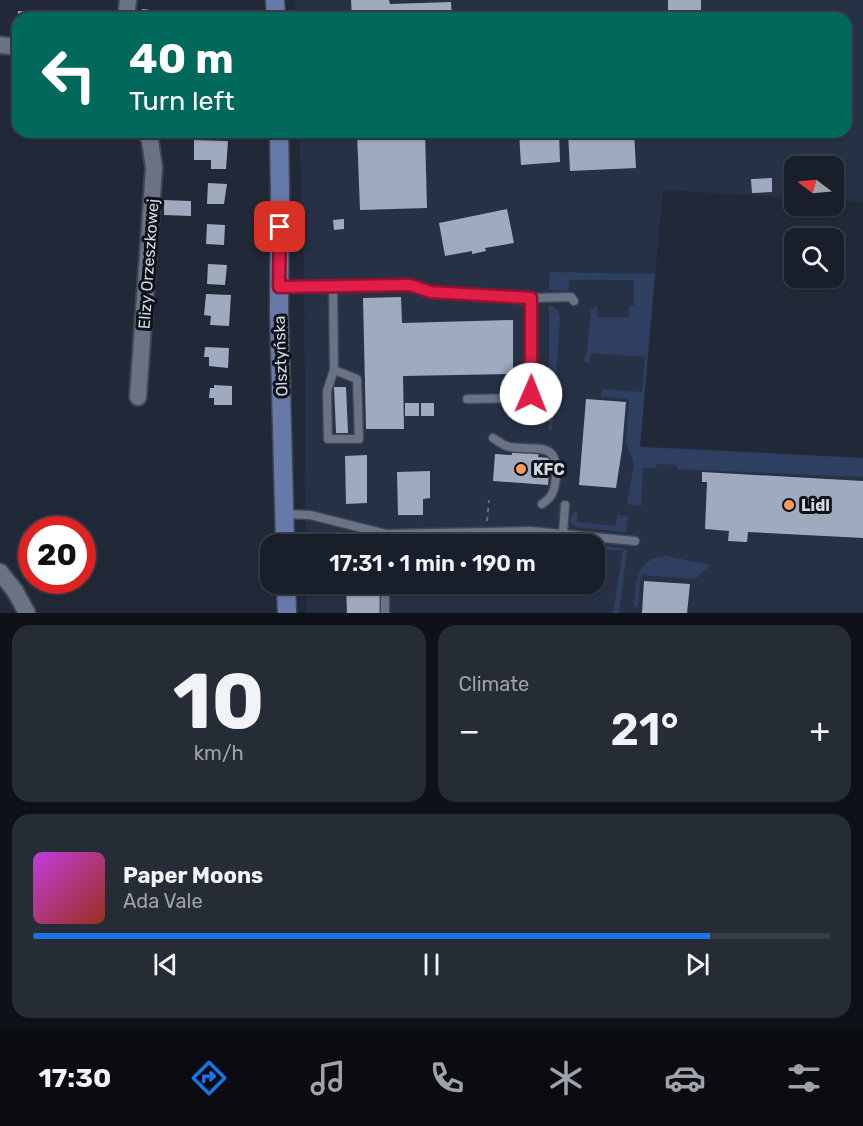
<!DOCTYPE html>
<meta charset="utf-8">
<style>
:root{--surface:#191f2a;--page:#262c36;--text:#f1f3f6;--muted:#9fa2a8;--line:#373d47;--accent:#1a73e8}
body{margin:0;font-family:Rubik,sans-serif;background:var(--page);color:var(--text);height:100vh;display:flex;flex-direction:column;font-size:22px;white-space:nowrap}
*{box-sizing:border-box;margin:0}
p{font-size:20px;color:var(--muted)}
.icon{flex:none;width:33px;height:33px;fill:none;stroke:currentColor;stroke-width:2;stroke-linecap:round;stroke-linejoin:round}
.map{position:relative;height:613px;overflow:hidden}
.details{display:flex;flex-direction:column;gap:12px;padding:12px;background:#0e1117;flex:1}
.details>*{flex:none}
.guide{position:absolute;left:12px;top:12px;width:840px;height:126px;border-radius:18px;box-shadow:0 2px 4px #0004,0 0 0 2px var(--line);background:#00695c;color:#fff;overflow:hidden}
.needle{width:39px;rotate:286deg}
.controls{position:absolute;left:784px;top:156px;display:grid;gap:12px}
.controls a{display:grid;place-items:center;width:60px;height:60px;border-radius:12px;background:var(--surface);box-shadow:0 2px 4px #0004,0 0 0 2px var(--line);font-size:30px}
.speed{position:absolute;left:18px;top:516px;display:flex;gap:12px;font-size:30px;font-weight:700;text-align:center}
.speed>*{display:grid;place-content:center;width:78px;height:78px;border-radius:50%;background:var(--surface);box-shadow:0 2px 4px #0004,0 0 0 2px var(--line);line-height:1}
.speed .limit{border:9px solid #d22;background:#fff;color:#111}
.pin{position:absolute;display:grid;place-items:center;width:51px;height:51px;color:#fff;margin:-26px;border-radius:12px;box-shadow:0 3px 9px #0006}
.me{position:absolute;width:66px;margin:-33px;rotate:1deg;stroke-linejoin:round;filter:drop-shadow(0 0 4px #0008)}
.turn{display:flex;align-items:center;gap:21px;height:126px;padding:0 18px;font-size:27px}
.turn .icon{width:78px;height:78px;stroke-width:2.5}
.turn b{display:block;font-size:42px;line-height:51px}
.big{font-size:45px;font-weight:600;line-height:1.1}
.details .tile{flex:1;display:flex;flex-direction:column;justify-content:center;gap:9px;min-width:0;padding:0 21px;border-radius:18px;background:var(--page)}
.details .dial{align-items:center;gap:0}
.dial b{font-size:78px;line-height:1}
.song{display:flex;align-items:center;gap:18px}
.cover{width:72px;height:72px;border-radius:9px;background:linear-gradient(135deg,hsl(290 70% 55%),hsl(10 70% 35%))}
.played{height:6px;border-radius:3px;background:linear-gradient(90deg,var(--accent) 85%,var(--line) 85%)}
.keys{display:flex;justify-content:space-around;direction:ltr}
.heat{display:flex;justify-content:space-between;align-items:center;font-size:33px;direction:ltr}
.details .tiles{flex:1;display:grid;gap:12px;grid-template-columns:1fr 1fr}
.tile:last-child{grid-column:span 2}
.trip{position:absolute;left:260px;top:534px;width:345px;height:60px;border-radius:18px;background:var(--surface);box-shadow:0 2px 4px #0004,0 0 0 2px var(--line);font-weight:600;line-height:60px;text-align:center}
.menu{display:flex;height:96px;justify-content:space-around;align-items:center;background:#0a0c11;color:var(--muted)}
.menu .icon{width:42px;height:42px}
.menu .current{color:var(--accent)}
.menu b{font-size:27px;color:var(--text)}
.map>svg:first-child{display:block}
.built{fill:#273146}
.green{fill:#2e3f61}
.building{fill:#a0aabe}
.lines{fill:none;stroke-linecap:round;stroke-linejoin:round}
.lane-casing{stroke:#3f4552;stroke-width:11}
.street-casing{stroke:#3f4552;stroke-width:20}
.secondary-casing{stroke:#3f4552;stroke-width:21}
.path{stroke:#646b78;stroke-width:2;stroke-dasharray:4.5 4.5;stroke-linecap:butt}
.lane{stroke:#6a7386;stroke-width:8}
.street{stroke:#6a7386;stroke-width:16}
.secondary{stroke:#667aa9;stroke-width:18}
.route-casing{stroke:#92132f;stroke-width:15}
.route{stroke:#e11d48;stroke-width:10}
.poi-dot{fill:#fe9c57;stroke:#0e1118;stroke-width:2}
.labels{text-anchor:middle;stroke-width:6;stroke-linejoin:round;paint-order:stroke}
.street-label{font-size:16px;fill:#d4d9e3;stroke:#0e1118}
.poi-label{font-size:16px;font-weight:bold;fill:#d4d9e3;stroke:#0e1118;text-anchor:start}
</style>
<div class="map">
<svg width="863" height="613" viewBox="0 0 863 613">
<rect width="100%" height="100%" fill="#212938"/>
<!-- built -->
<path class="built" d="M295 0H863V202L834 200V166H795V198L663 190 640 446 863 458V613H307V584H594V544H306L304 270 299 132H846V18H296Z"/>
<!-- green -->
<g class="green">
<path d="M549 272 655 274 640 447 863 458V477L678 469V465L657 464 656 468H643L641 506 627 504 634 463 626 442 629 399 601 397 602 389 642 392 645 357 591 353 589 363 585 362 584 358 587 352 591 309 597 306V317H629V306H634V280H569L568 291 549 290Z"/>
<path d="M549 304 558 310 560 318 552 428 549 431Z"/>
<path d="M575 512H578L577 522 616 526 617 515 628 516 626 532 575 527 571 523V517Z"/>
<path d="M594 545 623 548 627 551 619 613H613L623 550 594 551Z"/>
<path d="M666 556 711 565 695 579 641 575 638 607H634C636 583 635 558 666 556Z"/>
</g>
<!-- building -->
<g class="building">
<path d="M351 0H389L390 4 451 2 452 18H352Z"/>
<rect x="668" y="0" width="33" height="18"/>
<path d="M142 9 159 11 158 18H141Z"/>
<path d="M18 11 46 13V18H18Z"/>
<path d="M14 69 18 70V88L12 87Z"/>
<path d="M357 132H425L427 208 360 210Z"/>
<path d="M519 132H559L560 162 521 165Z"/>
<path d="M568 132H634L636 168 570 171Z"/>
<path d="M194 140 228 141 226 169H211V160H194Z"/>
<path d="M772 178V192L752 193 751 179Z"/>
<path d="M208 183 227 184 224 204H207Z"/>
<path d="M164 200 191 201V216L164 215Z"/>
<path d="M507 209 514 243 485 248 486 251 472 254V251L445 256 439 223Z"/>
<path d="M344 219V229L334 230 333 220Z"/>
<path d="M207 224 225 225 224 245 206 244Z"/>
<path d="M208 264 227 265 225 285 207 284Z"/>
<path d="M206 294 231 295 229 326 210 325 211 316 204 315Z"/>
<path d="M401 297 402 323 513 320V374L403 376 404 429H366L363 298Z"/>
<path d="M205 347 229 348 228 368 209 366V357H204Z"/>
<path d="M214 385 232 386V405H214V398H209L210 388H214Z"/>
<path d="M334 387H346L348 433H336Z"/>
<path d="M586 399 626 402 622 449 616 488 579 485Z"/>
<rect x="405" y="403" width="14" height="13"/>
<rect x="421" y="403" width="13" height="13"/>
<path d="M512 451 539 453 538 457 550 458 548 485 493 481 495 454 512 455Z"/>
<path d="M367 455V503L346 504 345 456Z"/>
<path d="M430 471V498L423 499V515H398L397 472Z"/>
<path d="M702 472 863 481V538L748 532 747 542 728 541 729 531 705 529 707 482H702Z"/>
<path d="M644 581 690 584 687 613H642Z"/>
<path d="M346 584H380L381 613H347Z"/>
</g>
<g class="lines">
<defs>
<g id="lane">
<path d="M279 287 410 285 431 292 531 298 532 389 530 397 522 398 467 399"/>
<path d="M333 287 334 370 327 391 328 439H359L357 379 334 370"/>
<path d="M531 298 571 297 574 301"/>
<path d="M493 438C499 442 504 446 510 447 536 451 559 440 556 476 555 489 553 497 542 504"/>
<path d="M284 514 310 515 386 534 531 531 635 541"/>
<path d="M563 534 565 505"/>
<path d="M385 613V584"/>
</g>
<g id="street">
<path d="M126 18 128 0"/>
<path d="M0 45 18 47"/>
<path d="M138 397 154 168 150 140 146 132"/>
<path d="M0 572 15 591 27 613"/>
</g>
<g id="secondary">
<path d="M275 0 276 18"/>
<path d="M279 132 280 188 279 311 285 544"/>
<path d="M286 584 287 613"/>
</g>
</defs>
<!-- lane casing -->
<use href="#lane" class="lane-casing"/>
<!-- street casing -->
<use href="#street" class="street-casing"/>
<!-- secondary casing -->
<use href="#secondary" class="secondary-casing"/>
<!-- path -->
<path class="path" d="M487 521 489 500"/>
<!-- lane -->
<use href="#lane" class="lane"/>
<!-- street -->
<use href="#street" class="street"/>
<!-- secondary -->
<use href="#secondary" class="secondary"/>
</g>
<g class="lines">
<defs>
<path id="route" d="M280 227 279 287 410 285 431 292 531 298V394"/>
</defs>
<!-- route casing -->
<use href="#route" class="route-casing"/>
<!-- route -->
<use href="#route" class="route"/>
</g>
<!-- markers -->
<g class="poi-dot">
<circle cx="521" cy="469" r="6"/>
<circle cx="789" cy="505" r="6"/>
</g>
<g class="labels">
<!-- street labels -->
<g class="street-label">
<text transform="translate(148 264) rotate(-86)" y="6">Elizy Orzeszkowej</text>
<text transform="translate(280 356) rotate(-92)" y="6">Olsztyńska</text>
</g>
<!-- poi labels -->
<g class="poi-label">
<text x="533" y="475">KFC</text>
<text x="801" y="511">Lidl</text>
</g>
</g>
</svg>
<div class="controls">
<a><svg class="needle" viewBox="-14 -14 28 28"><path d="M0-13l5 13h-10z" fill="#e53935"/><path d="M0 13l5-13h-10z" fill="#9fa2a8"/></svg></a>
<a><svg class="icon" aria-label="search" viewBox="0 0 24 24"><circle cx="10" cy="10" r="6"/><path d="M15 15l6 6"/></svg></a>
</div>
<div class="speed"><div class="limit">20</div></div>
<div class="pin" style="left:280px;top:227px;background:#d93025"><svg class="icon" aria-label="arrive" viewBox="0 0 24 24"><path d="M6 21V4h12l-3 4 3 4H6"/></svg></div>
<svg class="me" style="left:531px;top:394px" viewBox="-20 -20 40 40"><circle r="19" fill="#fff"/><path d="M0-13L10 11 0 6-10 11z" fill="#e11d48"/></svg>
<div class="trip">17:31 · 1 min · 190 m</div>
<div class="guide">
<div class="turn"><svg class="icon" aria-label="left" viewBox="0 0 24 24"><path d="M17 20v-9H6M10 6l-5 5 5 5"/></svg><div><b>40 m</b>Turn left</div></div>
</div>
</div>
<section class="details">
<div class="tiles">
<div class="tile dial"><b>10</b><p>km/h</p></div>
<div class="tile"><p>Climate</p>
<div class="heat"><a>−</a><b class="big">21°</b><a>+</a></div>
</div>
<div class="tile">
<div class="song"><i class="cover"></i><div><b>Paper Moons</b><p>Ada Vale</p></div></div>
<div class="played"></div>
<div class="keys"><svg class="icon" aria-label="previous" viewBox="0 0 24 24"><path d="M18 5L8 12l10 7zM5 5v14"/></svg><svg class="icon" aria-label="pause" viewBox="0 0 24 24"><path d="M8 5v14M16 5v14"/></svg><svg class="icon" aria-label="next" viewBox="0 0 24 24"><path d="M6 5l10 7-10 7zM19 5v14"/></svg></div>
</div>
</div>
</section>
<nav class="menu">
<b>17:30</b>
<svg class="icon current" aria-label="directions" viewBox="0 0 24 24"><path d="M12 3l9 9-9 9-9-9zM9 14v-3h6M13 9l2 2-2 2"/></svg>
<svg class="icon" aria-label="music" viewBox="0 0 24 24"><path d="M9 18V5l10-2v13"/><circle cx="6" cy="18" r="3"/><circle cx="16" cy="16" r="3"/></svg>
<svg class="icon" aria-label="phone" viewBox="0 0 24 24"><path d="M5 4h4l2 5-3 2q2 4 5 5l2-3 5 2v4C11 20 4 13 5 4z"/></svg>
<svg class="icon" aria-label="climate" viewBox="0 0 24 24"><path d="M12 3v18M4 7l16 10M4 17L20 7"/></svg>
<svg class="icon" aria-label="car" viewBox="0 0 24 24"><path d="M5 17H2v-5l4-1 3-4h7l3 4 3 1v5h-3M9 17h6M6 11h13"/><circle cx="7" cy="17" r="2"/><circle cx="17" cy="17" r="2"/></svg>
<svg class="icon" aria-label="filters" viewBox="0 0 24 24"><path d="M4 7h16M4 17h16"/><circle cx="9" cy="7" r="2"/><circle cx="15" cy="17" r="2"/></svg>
</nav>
